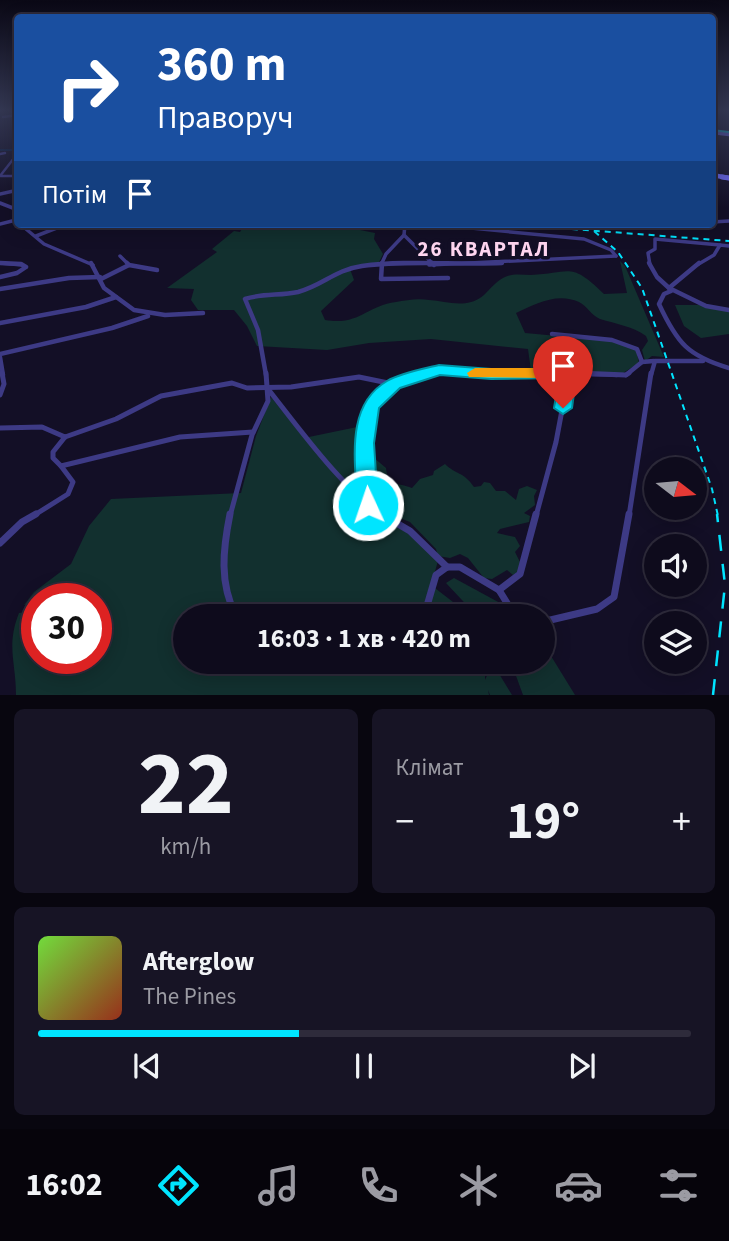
<!DOCTYPE html>
<html lang="uk">
<meta charset="utf-8">
<style>
:root{--surface:#0e0b1c;--page:#171425;--text:#f1f3f6;--muted:#9b9ba3;--line:#2e2b3b;--accent:#00e5ff}
body{margin:0;font-family:"Source Sans 3",sans-serif;background:var(--page);color:var(--text);height:100vh;display:flex;flex-direction:column;font-size:26px;white-space:nowrap}
*{box-sizing:border-box;margin:0}
p{font-size:23px;color:var(--muted)}
.icon{flex:none;width:38px;height:38px;fill:none;stroke:currentColor;stroke-width:2;stroke-linecap:round;stroke-linejoin:round}
.map{position:relative;height:695px;overflow:hidden}
.panel{display:flex;flex-direction:column;gap:14px;padding:14px;background:#08060f;flex:1}
.panel>*{flex:none}
.top-card{position:absolute;left:14px;top:14px;width:702px;height:214px;border-radius:7px;box-shadow:0 4px 18px #0003,0 0 0 2px var(--line);background:#1a4fa0;color:#fff;overflow:hidden}
.needle{width:46px;rotate:106deg}
.fabs{position:absolute;left:644px;top:457px;display:grid;gap:14px}
.fabs a{display:grid;place-items:center;width:63px;height:63px;border-radius:50%;background:var(--surface);box-shadow:0 4px 18px #0003,0 0 0 2px var(--line);font-size:35px}
.speed{position:absolute;left:21px;top:583px;display:flex;gap:14px;font-size:35px;font-weight:700;text-align:center}
.speed>*{display:grid;place-content:center;width:91px;height:91px;border-radius:50%;background:var(--surface);box-shadow:0 4px 18px #0003,0 0 0 2px var(--line);line-height:1}
.speed .limit{border:10px solid #d22;background:#fff;color:#111}
.pin{position:absolute;display:grid;place-items:center;width:60px;height:60px;color:#fff;margin:-72px -30px;border-radius:50% 50% 50% 0;rotate:-45deg;box-shadow:0 0 7px #0007}
.pin .icon{rotate:45deg}
.me{position:absolute;width:77px;margin:-38px;rotate:357deg;stroke-linejoin:round;filter:drop-shadow(0 0 5px #0008)}
.turn{display:flex;align-items:center;gap:24px;height:147px;padding:0 28px;font-size:32px}
.turn .icon{width:91px;height:91px;stroke-width:2.5}
.turn b{display:block;font-size:49px;line-height:60px}
.then{display:flex;align-items:center;height:66px;padding:0 28px;background:#0003;gap:14px;font-size:26px}
.big{font-size:52px;font-weight:700;line-height:1.1}
.panel .card{flex:1;display:flex;flex-direction:column;justify-content:center;gap:10px;min-width:0;padding:0 24px;border-radius:10px;background:var(--page)}
.panel .dial{align-items:center;gap:0}
.dial b{font-size:91px;line-height:1}
.song{display:flex;align-items:center;gap:21px}
.cover{width:84px;height:84px;border-radius:10px;background:linear-gradient(135deg,hsl(100 70% 55%),hsl(10 70% 35%))}
.played{height:7px;border-radius:4px;background:linear-gradient(90deg,var(--accent) 40%,var(--line) 40%)}
.keys{display:flex;justify-content:space-around;direction:ltr}
.heat{display:flex;justify-content:space-between;align-items:center;font-size:38px;direction:ltr}
.panel .tiles{flex:1;display:grid;gap:14px;grid-template-columns:1fr 1fr}
.card:last-child{grid-column:span 2}
.trip{position:absolute;left:173px;top:604px;width:382px;height:70px;border-radius:35px;background:var(--surface);box-shadow:0 4px 18px #0003,0 0 0 2px var(--line);font-weight:700;line-height:70px;text-align:center}
.tabs{display:flex;height:112px;justify-content:space-around;align-items:center;background:#06040b;color:var(--muted)}
.tabs .icon{width:49px;height:49px}
.tabs .on{color:var(--accent)}
.tabs b{font-size:32px;color:var(--text)}
.map>svg:first-child{display:block}
.green{fill:#12302f;fill-rule:evenodd}
.lines{fill:none;stroke-linecap:round;stroke-linejoin:round}
.stream{stroke:#0a1f44;stroke-width:2}
.street-far4{stroke:#3d3a85;stroke-width:2.5}
.street-far3{stroke:#3d3a85;stroke-width:3.5}
.street-far2{stroke:#3d3a85;stroke-width:4.5}
.street-far1{stroke:#3d3a85;stroke-width:5}
.street{stroke:#3d3a85;stroke-width:7}
.secondary-far1{stroke:#6f6bff;stroke-width:4.5}
.secondary{stroke:#6f6bff;stroke-width:5}
.tram{stroke:#00e5ff;stroke-width:2}
.rail-far1{stroke:#00e5ff;stroke-width:2;stroke-dasharray:6 5;stroke-linecap:butt}
.rail{stroke:#00e5ff;stroke-width:2.5;stroke-dasharray:16 13;stroke-linecap:butt}
.route{fill:#00e5ff;stroke:#0095a6;stroke-width:2}
.slow{fill:#f59e0b}
.labels{text-anchor:middle;stroke-width:7;stroke-linejoin:round;paint-order:stroke}
.far-district-label{font-size:21px;font-weight:bold;letter-spacing:2px;fill:#ffd6f0;stroke:#130f26}
</style>
<div class="map">
<svg width="729" height="695" viewBox="0 0 729 695">
<rect width="100%" height="100%" fill="#130f26"/>
<!-- green -->
<g class="green">
<path d="M245 224H342L345 227 375 233 374 239 383 254 378 264 350 269 354 280 321 311 325 320C359 326 366 306 396 302 406 300 419 298 429 300 443 301 457 306 471 302 487 298 491 283 505 277 514 273 522 275 531 275 572 273 570 261 604 294L627 293 620 261 625 266 664 357 652 356 645 361 642 350 648 341 646 336C632 326 616 324 600 319 591 315 587 306 579 302 557 292 535 304 516 313L525 333 612 341 636 350 639 363 623 373 531 371 528 349 431 339 369 343 327 350 257 346 247 326 234 310H198L191 300 194 289 167 288 217 252 212 249 234 231 240 232Z"/>
<path d="M675 305H701L729 311V334L701 338 684 326Z"/>
<path d="M271 397 304 438 362 426 372 434V452L362 454 365 509 375 517 407 532 438 561 431 585 453 602 463 616H186V662H485V680L489 671 498 672 512 695H490L488 690 489 695H16C16 662 6 646 19 613L33 611 34 603 24 605 34 592 71 564 89 526 111 499 241 493 256 436ZM37 598H96V658H37Z"/>
<path d="M373 457 386 468C388 487 397 482 412 488L420 479 433 475 434 471 445 464C456 475 463 471 474 487L481 486 484 482 490 483 496 491H505L516 500 519 489 527 486 537 490 534 496 535 505 524 513 530 516 529 522 500 529 497 533 515 537 520 546 515 552 520 562 518 572 513 575 507 570 492 579 484 578 468 558 460 554 450 558 438 556 436 549 410 522 377 509 370 497V460Z"/>
<path d="M454 578 500 603 493 608 495 616H477L446 583Z"/>
<path d="M543 643 575 695H523L511 662H542Z"/>
</g>
<g class="lines">
<!-- stream -->
<path class="stream" d="M0 150H18"/>
<!-- street-far4 -->
<g class="street-far4">
<path d="M12 112 18 111"/>
<path d="M3 117 18 115"/>
<path d="M0 154 5 153"/>
<path d="M0 176 18 153"/>
<path d="M1 176H18"/>
</g>
<!-- street-far3 -->
<g class="street-far3">
<path d="M0 194 18 190"/>
<path d="M0 203 18 210"/>
<path d="M712 222 729 221"/>
<path d="M0 224 16 220"/>
<path d="M20 224 44 244 93 265"/>
<path d="M405 224 404 235 434 265"/>
<path d="M429 224 584 239 611 250 616 256"/>
<path d="M36 236 67 224"/>
<path d="M120 256 129 265"/>
<path d="M0 263 22 265"/>
<path d="M381 265 386 254 404 235"/>
<path d="M429 265 616 256"/>
<path d="M650 265 648 253 655 249V239L720 245"/>
<path d="M697 265 714 255 720 245 729 246"/>
</g>
<!-- street-far2 -->
<g class="street-far2">
<path d="M0 263 21 264 26 267 17 273 0 277"/>
<path d="M91 263 104 288 134 310 165 315 203 313"/>
<path d="M382 263 381 279 448 278"/>
<path d="M432 263 434 265"/>
<path d="M649 263 657 277 669 288"/>
<path d="M699 263 669 288 706 306 729 310"/>
<path d="M129 265 157 270"/>
<path d="M101 279 129 265 127 263"/>
<path d="M0 289 69 278 100 277"/>
<path d="M671 291 664 294 659 304C677 343 688 356 729 368"/>
<path d="M0 323 86 307 116 297"/>
<path d="M552 334 612 340 637 349 642 362 654 361"/>
<path d="M0 354 112 328 148 316"/>
<path d="M0 357 3 375"/>
<path d="M266 375 258 330 245 299C263 293 280 296 298 292 324 285 334 270 362 266 406 260 456 265 502 263"/>
<path d="M424 375C446 368 467 373 490 374 532 375 575 373 617 375"/>
<path d="M569 375V372"/>
<path d="M626 375 642 362"/>
<path d="M651 375 655 361H703"/>
</g>
<!-- street-far1 -->
<g class="street-far1">
<path d="M476 373H530"/>
<path d="M578 373 626 375 629 373"/>
<path d="M268 389C298 427 344 491 384 516"/>
<path d="M0 395 4 384 2 373"/>
<path d="M0 428 42 427 65 437"/>
<path d="M65 437 116 419 161 396 232 383 247 388 291 387 359 377 393 384"/>
<path d="M61 466 53 458V452L65 437"/>
<path d="M367 505C366 466 354 408 393 384 404 378 419 376 430 373"/>
<path d="M33 516 68 494 73 482 61 466 180 437 253 432"/>
<path d="M230 516 252 435 268 401 266 373"/>
<path d="M536 516 556 442 569 373"/>
<path d="M629 516 651 373"/>
</g>
<!-- street -->
<g class="street">
<path d="M230 514C223 549 219 583 236 616"/>
<path d="M381 514 410 531 447 567"/>
<path d="M0 543 22 522 36 514"/>
<path d="M499 590 520 574 536 514"/>
<path d="M424 616 436 575 447 567H460L499 590 515 616"/>
<path d="M542 622 597 609 614 597 629 514"/>
<path d="M298 662C318 680 342 668 365 662"/>
</g>
<!-- secondary-far1 -->
<g class="secondary-far1">
<path d="M712 132 729 134"/>
<path d="M712 175 729 178"/>
</g>
<!-- secondary -->
<path class="secondary" d="M722 177 729 178"/>
<!-- tram -->
<path class="tram" d="M712 130 729 132"/>
<!-- rail-far1 -->
<g class="rail-far1">
<path d="M506 224 729 241"/>
<path d="M586 224 618 252 642 288 712 489 718 516"/>
</g>
<!-- rail -->
<path class="rail" d="M713 695 725 585 717 514"/>
</g>
<!-- sky -->
<linearGradient id="sky" x2="0" y2="1"><stop stop-color="#0a0815"/><stop offset="0.53" stop-color="#333752"/><stop offset="1" stop-color="#333752" stop-opacity="0"/></linearGradient>
<rect width="729" height="208" fill="url(#sky)"/>
<!-- route -->
<path class="route" d="M439 365 491 369H575L577 372 572 408 563 414 554 408 559 378 491 379 440 375 400 388 379 408 374 443 378 505 375 511 368 514 360 511 357 505C356 463 344 406 387 381 401 373 423 369 439 365Z"/>
<!-- slow -->
<path class="slow" d="M475 368H544L553 373 544 378 469 377 467 373Z"/>
<g class="labels">
<!-- far-district labels -->
<g class="far-district-label">
<text x="484" y="256">26 КВАРТАЛ</text>
</g>
</g>
</svg>
<div class="fabs">
<a><svg class="needle" viewBox="-14 -14 28 28"><path d="M0-13l5 13h-10z" fill="#e53935"/><path d="M0 13l5-13h-10z" fill="#9b9ba3"/></svg></a>
<a><svg class="icon" aria-label="sound" viewBox="0 0 24 24"><path d="M4 9h4l5-4v14l-5-4H4zM17 9q2 3 0 6"/></svg></a>
<a><svg class="icon" aria-label="layers" viewBox="0 0 24 24"><path d="M12 4l9 5-9 5-9-5zM3 14l9 5 9-5"/></svg></a>
</div>
<div class="speed"><div class="limit">30</div></div>
<div class="pin" style="left:563px;top:408px;background:#d93025"><svg class="icon" aria-label="arrive" viewBox="0 0 24 24"><path d="M6 21V4h12l-3 4 3 4H6"/></svg></div>
<svg class="me" style="left:368px;top:505px" viewBox="-20 -20 40 40"><circle r="17" fill="#00e5ff" stroke="#fff" stroke-width="3"/><path d="M0-11L8 9 0 5-8 9z" fill="#fff"/></svg>
<div class="trip">16:03 · 1 хв · 420 m</div>
<div class="top-card">
<div class="turn"><svg class="icon" aria-label="right" viewBox="0 0 24 24"><path d="M7 20v-9h11M14 6l5 5-5 5"/></svg><div><b>360 m</b>Праворуч</div></div>
<div class="then">Потім<svg class="icon" aria-label="arrive" viewBox="0 0 24 24"><path d="M6 21V4h12l-3 4 3 4H6"/></svg></div>
</div>
</div>
<section class="panel">
<div class="tiles">
<div class="card dial"><b>22</b><p>km/h</p></div>
<div class="card"><p>Клімат</p>
<div class="heat"><a>−</a><b class="big">19°</b><a>+</a></div>
</div>
<div class="card">
<div class="song"><i class="cover"></i><div><b>Afterglow</b><p>The Pines</p></div></div>
<div class="played"></div>
<div class="keys"><svg class="icon" aria-label="previous" viewBox="0 0 24 24"><path d="M18 5L8 12l10 7zM5 5v14"/></svg><svg class="icon" aria-label="pause" viewBox="0 0 24 24"><path d="M8 5v14M16 5v14"/></svg><svg class="icon" aria-label="next" viewBox="0 0 24 24"><path d="M6 5l10 7-10 7zM19 5v14"/></svg></div>
</div>
</div>
</section>
<nav class="tabs">
<b>16:02</b>
<svg class="icon on" aria-label="directions" viewBox="0 0 24 24"><path d="M12 3l9 9-9 9-9-9zM9 14v-3h6M13 9l2 2-2 2"/></svg>
<svg class="icon" aria-label="music" viewBox="0 0 24 24"><path d="M9 18V5l10-2v13"/><circle cx="6" cy="18" r="3"/><circle cx="16" cy="16" r="3"/></svg>
<svg class="icon" aria-label="phone" viewBox="0 0 24 24"><path d="M5 4h4l2 5-3 2q2 4 5 5l2-3 5 2v4C11 20 4 13 5 4z"/></svg>
<svg class="icon" aria-label="climate" viewBox="0 0 24 24"><path d="M12 3v18M4 7l16 10M4 17L20 7"/></svg>
<svg class="icon" aria-label="car" viewBox="0 0 24 24"><path d="M5 17H2v-5l4-1 3-4h7l3 4 3 1v5h-3M9 17h6M6 11h13"/><circle cx="7" cy="17" r="2"/><circle cx="17" cy="17" r="2"/></svg>
<svg class="icon" aria-label="filters" viewBox="0 0 24 24"><path d="M4 7h16M4 17h16"/><circle cx="9" cy="7" r="2"/><circle cx="15" cy="17" r="2"/></svg>
</nav>
